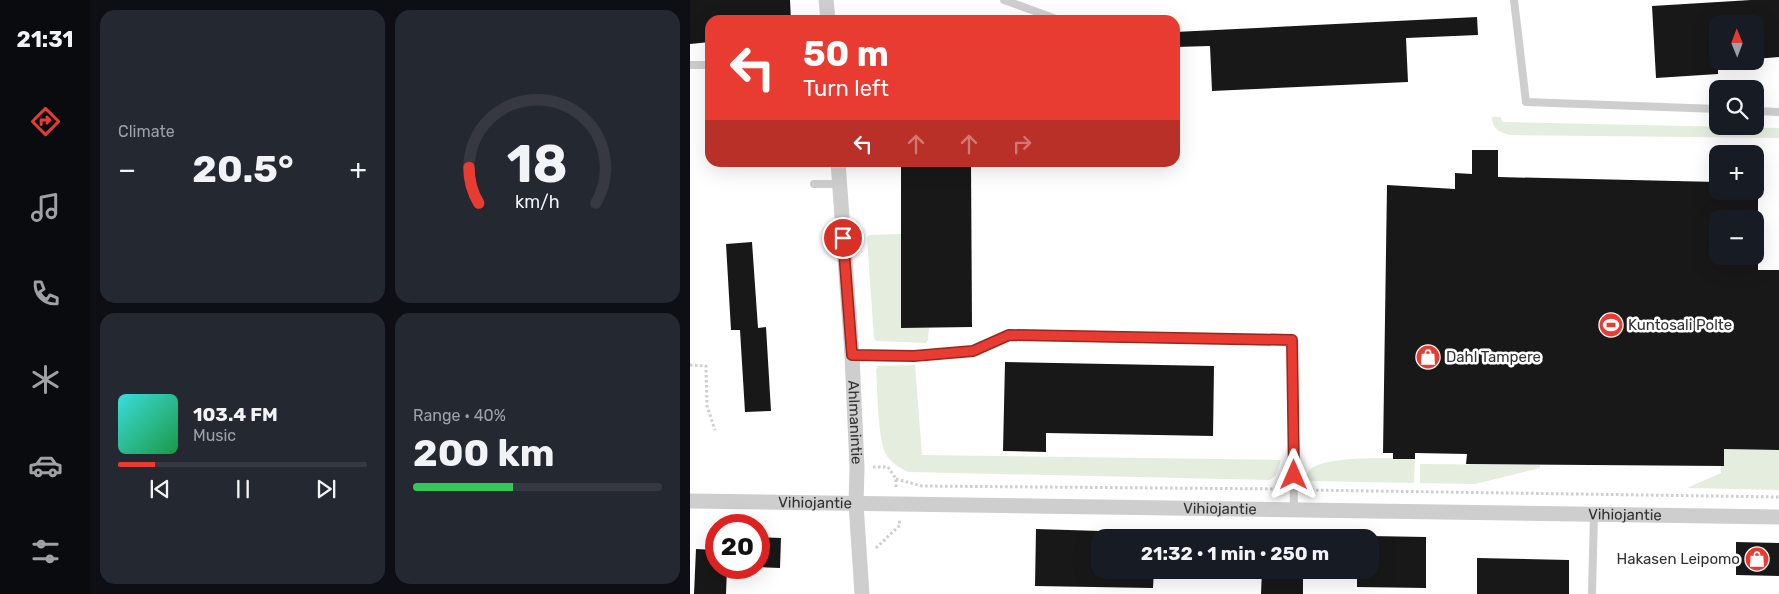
<!DOCTYPE html>
<meta charset="utf-8">
<style>
:root{--surface:#171b24;--page:#242831;--text:#f1f3f6;--muted:#9ea1a6;--line:#363941;--accent:#e83c32}
body{margin:0;font-family:Rubik,sans-serif;background:var(--page);color:var(--text);height:100vh;display:flex;flex-direction:column;font-size:19px;white-space:nowrap}
*{box-sizing:border-box;margin:0}
p{font-size:16px;color:var(--muted)}
.icon{flex:none;width:28px;height:28px;fill:none;stroke:currentColor;stroke-width:2;stroke-linecap:round;stroke-linejoin:round}
.map{position:relative;flex:1;overflow:hidden}
.drawer{display:flex;flex-direction:column;gap:10px;padding:10px;background:#0d0f14;width:600px}
.drawer>*{flex:none}
.guide{position:absolute;left:15px;top:15px;width:475px;height:152px;border-radius:15px;box-shadow:0 5px 20px #0002;background:#e83c32;color:#fff;overflow:hidden}
.needle{width:32px;rotate:359deg}
.fabs{position:absolute;left:1019px;top:15px;display:grid;gap:10px}
.fabs a{display:grid;place-items:center;width:55px;height:55px;border-radius:10px;background:var(--surface);box-shadow:0 5px 20px #0002;font-size:25px}
.speed{position:absolute;left:15px;top:514px;display:flex;gap:10px;font-size:25px;font-weight:700;text-align:center}
.speed>*{display:grid;place-content:center;width:65px;height:65px;border-radius:50%;background:var(--surface);box-shadow:0 5px 20px #0002;line-height:1}
.speed .limit{border:8px solid #d22;background:#fff;color:#111}
.pin{position:absolute;display:grid;place-items:center;width:42px;height:42px;color:#fff;margin:-21px;border:2px solid #fff;border-radius:50%;box-shadow:0 1px 5px #0007}
.me{position:absolute;width:55px;margin:-28px;rotate:0deg;stroke-linejoin:round;filter:drop-shadow(0 0 4px #0008)}
.turn{display:flex;align-items:center;gap:18px;height:105px;padding:0 15px;font-size:22px}
.turn .icon{width:65px;height:65px;stroke-width:2.5}
.turn b{display:block;font-size:35px;line-height:42px}
.lanes{display:flex;align-items:center;height:48px;padding:0 15px;background:#0003;justify-content:center;gap:25px;direction:ltr}
.lanes .off{opacity:.35}
.big{font-size:38px;font-weight:700;line-height:1.1}
.drawer .widget{flex:1;display:flex;flex-direction:column;justify-content:center;gap:8px;min-width:0;padding:0 18px;border-radius:15px;background:var(--page)}
.drawer .dial{align-items:center;gap:0}
.dial svg{height:130px;overflow:visible;fill:none;stroke:var(--line);stroke-width:7;stroke-linecap:round;text-anchor:middle}
.dial text{fill:var(--text);stroke:none}
.song{display:flex;align-items:center;gap:15px}
.cover{width:60px;height:60px;border-radius:8px;background:linear-gradient(135deg,hsl(180 70% 55%),hsl(140 70% 35%))}
.played{height:5px;border-radius:2px;background:linear-gradient(90deg,var(--accent) 15%,var(--line) 15%)}
.keys{display:flex;justify-content:space-around;direction:ltr}
.heat{display:flex;justify-content:space-between;align-items:center;font-size:28px;direction:ltr}
.charge{height:8px;border-radius:4px;background:linear-gradient(90deg,#34c759 40%,var(--line) 0)}
.drawer .tiles{flex:1;display:grid;gap:10px;grid-template-columns:repeat(2,1fr)}
.trip{position:absolute;left:401px;top:529px;width:288px;height:50px;border-radius:15px;background:var(--surface);box-shadow:0 5px 20px #0002;font-weight:700;line-height:50px;text-align:center}
main{display:flex;flex:1;min-height:0}
.tab-bar{display:flex;flex-direction:column;width:90px;justify-content:space-around;align-items:center;background:#090b0e;color:var(--muted)}
.tab-bar .icon{width:35px;height:35px}
.tab-bar .on{color:var(--accent)}
.tab-bar b{font-size:22px;color:var(--text)}
.map>svg:first-child{display:block}
.green{fill:#e5eddf}
.building{fill:#181818}
.lines{fill:none;stroke-linecap:round;stroke-linejoin:round}
.path{stroke:#cecece;stroke-width:3;stroke-dasharray:2.5 2.5;stroke-linecap:butt}
.service{stroke:#cecece;stroke-width:8}
.minor{stroke:#cecece;stroke-width:15}
.route-casing{stroke:#972720;stroke-width:12}
.route{stroke:#e83c32;stroke-width:9}
.labels{text-anchor:middle;stroke-width:5;stroke-linejoin:round;paint-order:stroke}
.poi-label{font-size:15px;fill:#313131;stroke:#fff;text-anchor:start}
.street-label{font-size:15px;fill:#313131;stroke:#fff}
</style>
<main>
<nav class="tab-bar">
<b>21:31</b>
<svg class="icon on" aria-label="directions" viewBox="0 0 24 24"><path d="M12 3l9 9-9 9-9-9zM9 14v-3h6M13 9l2 2-2 2"/></svg>
<svg class="icon" aria-label="music" viewBox="0 0 24 24"><path d="M9 18V5l10-2v13"/><circle cx="6" cy="18" r="3"/><circle cx="16" cy="16" r="3"/></svg>
<svg class="icon" aria-label="phone" viewBox="0 0 24 24"><path d="M5 4h4l2 5-3 2q2 4 5 5l2-3 5 2v4C11 20 4 13 5 4z"/></svg>
<svg class="icon" aria-label="climate" viewBox="0 0 24 24"><path d="M12 3v18M4 7l16 10M4 17L20 7"/></svg>
<svg class="icon" aria-label="car" viewBox="0 0 24 24"><path d="M5 17H2v-5l4-1 3-4h7l3 4 3 1v5h-3M9 17h6M6 11h13"/><circle cx="7" cy="17" r="2"/><circle cx="17" cy="17" r="2"/></svg>
<svg class="icon" aria-label="filters" viewBox="0 0 24 24"><path d="M4 7h16M4 17h16"/><circle cx="9" cy="7" r="2"/><circle cx="15" cy="17" r="2"/></svg>
</nav>
<section class="drawer">
<div class="tiles">
<div class="widget"><p>Climate</p>
<div class="heat"><a>−</a><b class="big">20.5°</b><a>+</a></div>
</div>
<div class="widget dial"><svg viewBox="0 0 100 80">
<path d="M14 69A42 42 0 1 1 86 69"/>
<path d="M14 69A42 42 0 0 1 8 47" stroke="#e83c32"/>
<text x="50" y="56" font-size="32" font-weight="700">18</text>
<text x="50" y="72" font-size="11">km/h</text>
</svg></div>
<div class="widget">
<div class="song"><i class="cover"></i><div><b>103.4 FM</b><p>Music</p></div></div>
<div class="played"></div>
<div class="keys"><svg class="icon" aria-label="previous" viewBox="0 0 24 24"><path d="M18 5L8 12l10 7zM5 5v14"/></svg><svg class="icon" aria-label="pause" viewBox="0 0 24 24"><path d="M8 5v14M16 5v14"/></svg><svg class="icon" aria-label="next" viewBox="0 0 24 24"><path d="M6 5l10 7-10 7zM19 5v14"/></svg></div>
</div>
<div class="widget"><p>Range · 40%</p><b class="big">200 km</b><div class="charge"></div></div>
</div>
</section>
<div class="map">
<svg width="1089" height="594" viewBox="0 0 1089 594">
<rect width="100%" height="100%" fill="#fff"/>
<!-- green -->
<g class="green">
<path d="M802 117H811L812 122 1089 128V138L820 135C809 132 802 129 802 117Z"/>
<path d="M211 234 212 328H239L238 340 236 343 186 341 184 338 177 238 179 235Z"/>
<path d="M225 365 232 455 591 460 586 475 580 480 219 472C210 468 202 464 197 456 187 441 188 390 186 370L188 366Z"/>
<path d="M1034 449 1089 450V490L997 488 1031 473V466H1034Z"/>
<path d="M725 459 724 483 620 481 616 477C617 453 706 459 725 459Z"/>
<path d="M730 464 850 465V468L785 484 730 483Z"/>
</g>
<!-- building -->
<g class="building">
<path d="M0 0H100L101 20H20V42L0 44Z"/>
<path d="M1061 0H1089V57L1065 59V24H1028V74L966 78 962 6Z"/>
<path d="M787 17 788 35 716 38 718 82 522 91 520 46 485 47V32Z"/>
<path d="M782 150H808V177L1028 182V191H1068V219H1028V256H1068V270H1089V450L1034 449V466L776 464 777 454 725 453V459H703V453H693L697 185 765 189V173L782 174Z"/>
<path d="M211 162H281L282 327 211 328Z"/>
<path d="M62 242 68 328 76 327 81 411 55 412 50 330H41L36 244Z"/>
<path d="M315 362 524 366 523 436 356 433V452L313 451Z"/>
<path d="M346 529 410 531V570H464L463 588 345 586Z"/>
<path d="M680 536 736 537V588L667 587V570H680Z"/>
<path d="M69 537 91 538 90 568 69 567Z"/>
<path d="M1046 542 1089 543V576L1046 575Z"/>
<path d="M6 549 26 550V568H37L36 594H4Z"/>
<path d="M787 558 879 560V594H787Z"/>
<path d="M572 570H613V594H571Z"/>
</g>
<g class="lines">
<!-- path -->
<g class="path">
<path d="M0 365 16 366 17 406 25 430"/>
<path d="M183 467H198L206 479V489"/>
<path d="M206 479 232 486 592 489"/>
<path d="M616 490 1089 497"/>
<path d="M186 548 210 525 209 520"/>
</g>
<!-- service -->
<g class="service">
<path d="M314 0 369 20"/>
<path d="M824 0 836 102 1028 109"/>
<path d="M0 65H20"/>
<path d="M1065 111 1089 112"/>
<path d="M124 184H149"/>
<path d="M162 355 224 356 283 351 319 335 602 340 604 510"/>
<path d="M902 594 904 514"/>
</g>
<!-- minor -->
<g class="minor">
<path d="M136 0 138 20"/>
<path id="s1" d="M148 162 162 355 167 468 166 504 172 594"/>
<path id="s2" d="M0 501 1089 517"/>
</g>
</g>
<g class="lines">
<defs>
<path id="route" d="M153 238 162 355 224 356 283 351 319 335 602 340 604 475"/>
</defs>
<!-- route casing -->
<use href="#route" class="route-casing"/>
<!-- route -->
<use href="#route" class="route"/>
</g>
<!-- icons -->
<defs>
<symbol id="stadium-disc" viewBox="-11 -11 22 22"><circle r="9.5" fill="#e83c32" stroke="#fff"/><path d="M0-5a6.5 5 0 1 0 0 10a6.5 5 0 1 0 0-10ZM-3.5-1.8h7v3.6h-7Z" fill="#fff"/></symbol>
<symbol id="shop-disc" viewBox="-11 -11 22 22"><circle r="9.5" fill="#e83c32" stroke="#fff"/><path d="M-5-2.5h2.3a2.7 3.5 0 0 1 5.4 0H5L5.5 6h-11ZM-1.5-2.5h3a1.5 2.3 0 0 0-3 0Z" fill="#fff"/></symbol>
</defs>
<g fill-rule="evenodd">
<use href="#stadium-disc" x="907" y="311" width="28" height="28"/>
<use href="#shop-disc" x="724" y="343" width="28" height="28"/>
<use href="#shop-disc" x="1053" y="545" width="28" height="28"/>
</g>
<g class="labels">
<!-- poi labels -->
<g class="poi-label">
<text x="938" y="330">Kuntosali Polte</text>
<text x="756" y="362">Dahl Tampere</text>
<text x="1050" y="564" text-anchor="end">Hakasen Leipomo</text>
</g>
<!-- street labels -->
<g class="street-label">
<text dy="5" stroke="none"><textPath href="#s1" startOffset="261">Ahlmanintie</textPath></text>
<text dy="5" stroke="none"><textPath href="#s2" startOffset="125">Vihiojantie</textPath></text>
<text dy="5" stroke="none"><textPath href="#s2" startOffset="530">Vihiojantie</textPath></text>
<text dy="5" stroke="none"><textPath href="#s2" startOffset="935">Vihiojantie</textPath></text>
</g>
</g>
</svg>
<div class="fabs">
<a><svg class="needle" viewBox="-14 -14 28 28"><path d="M0-13l5 13h-10z" fill="#e53935"/><path d="M0 13l5-13h-10z" fill="#9ea1a6"/></svg></a>
<a><svg class="icon" aria-label="search" viewBox="0 0 24 24"><circle cx="10" cy="10" r="6"/><path d="M15 15l6 6"/></svg></a>
<a>+</a>
<a>−</a>
</div>
<div class="speed"><div class="limit">20</div></div>
<div class="pin" style="left:153px;top:238px;background:#d93025"><svg class="icon" aria-label="arrive" viewBox="0 0 24 24"><path d="M6 21V4h12l-3 4 3 4H6"/></svg></div>
<svg class="me" style="left:604px;top:475px" viewBox="-20 -20 40 40"><path d="M0-17L14 15 0 8-14 15z" fill="#e83c32" stroke="#fff" stroke-width="4"/></svg>
<div class="trip">21:32 · 1 min · 250 m</div>
<div class="guide">
<div class="turn"><svg class="icon" aria-label="left" viewBox="0 0 24 24"><path d="M17 20v-9H6M10 6l-5 5 5 5"/></svg><div><b>50 m</b>Turn left</div></div>
<div class="lanes"><svg class="icon" aria-label="left" viewBox="0 0 24 24"><path d="M17 20v-9H6M10 6l-5 5 5 5"/></svg><svg class="icon off" aria-label="ahead" viewBox="0 0 24 24"><path d="M12 20V5M6 11l6-6 6 6"/></svg><svg class="icon off" aria-label="ahead" viewBox="0 0 24 24"><path d="M12 20V5M6 11l6-6 6 6"/></svg><svg class="icon off" aria-label="right" viewBox="0 0 24 24"><path d="M7 20v-9h11M14 6l5 5-5 5"/></svg></div>
</div>
</div>
</main>
